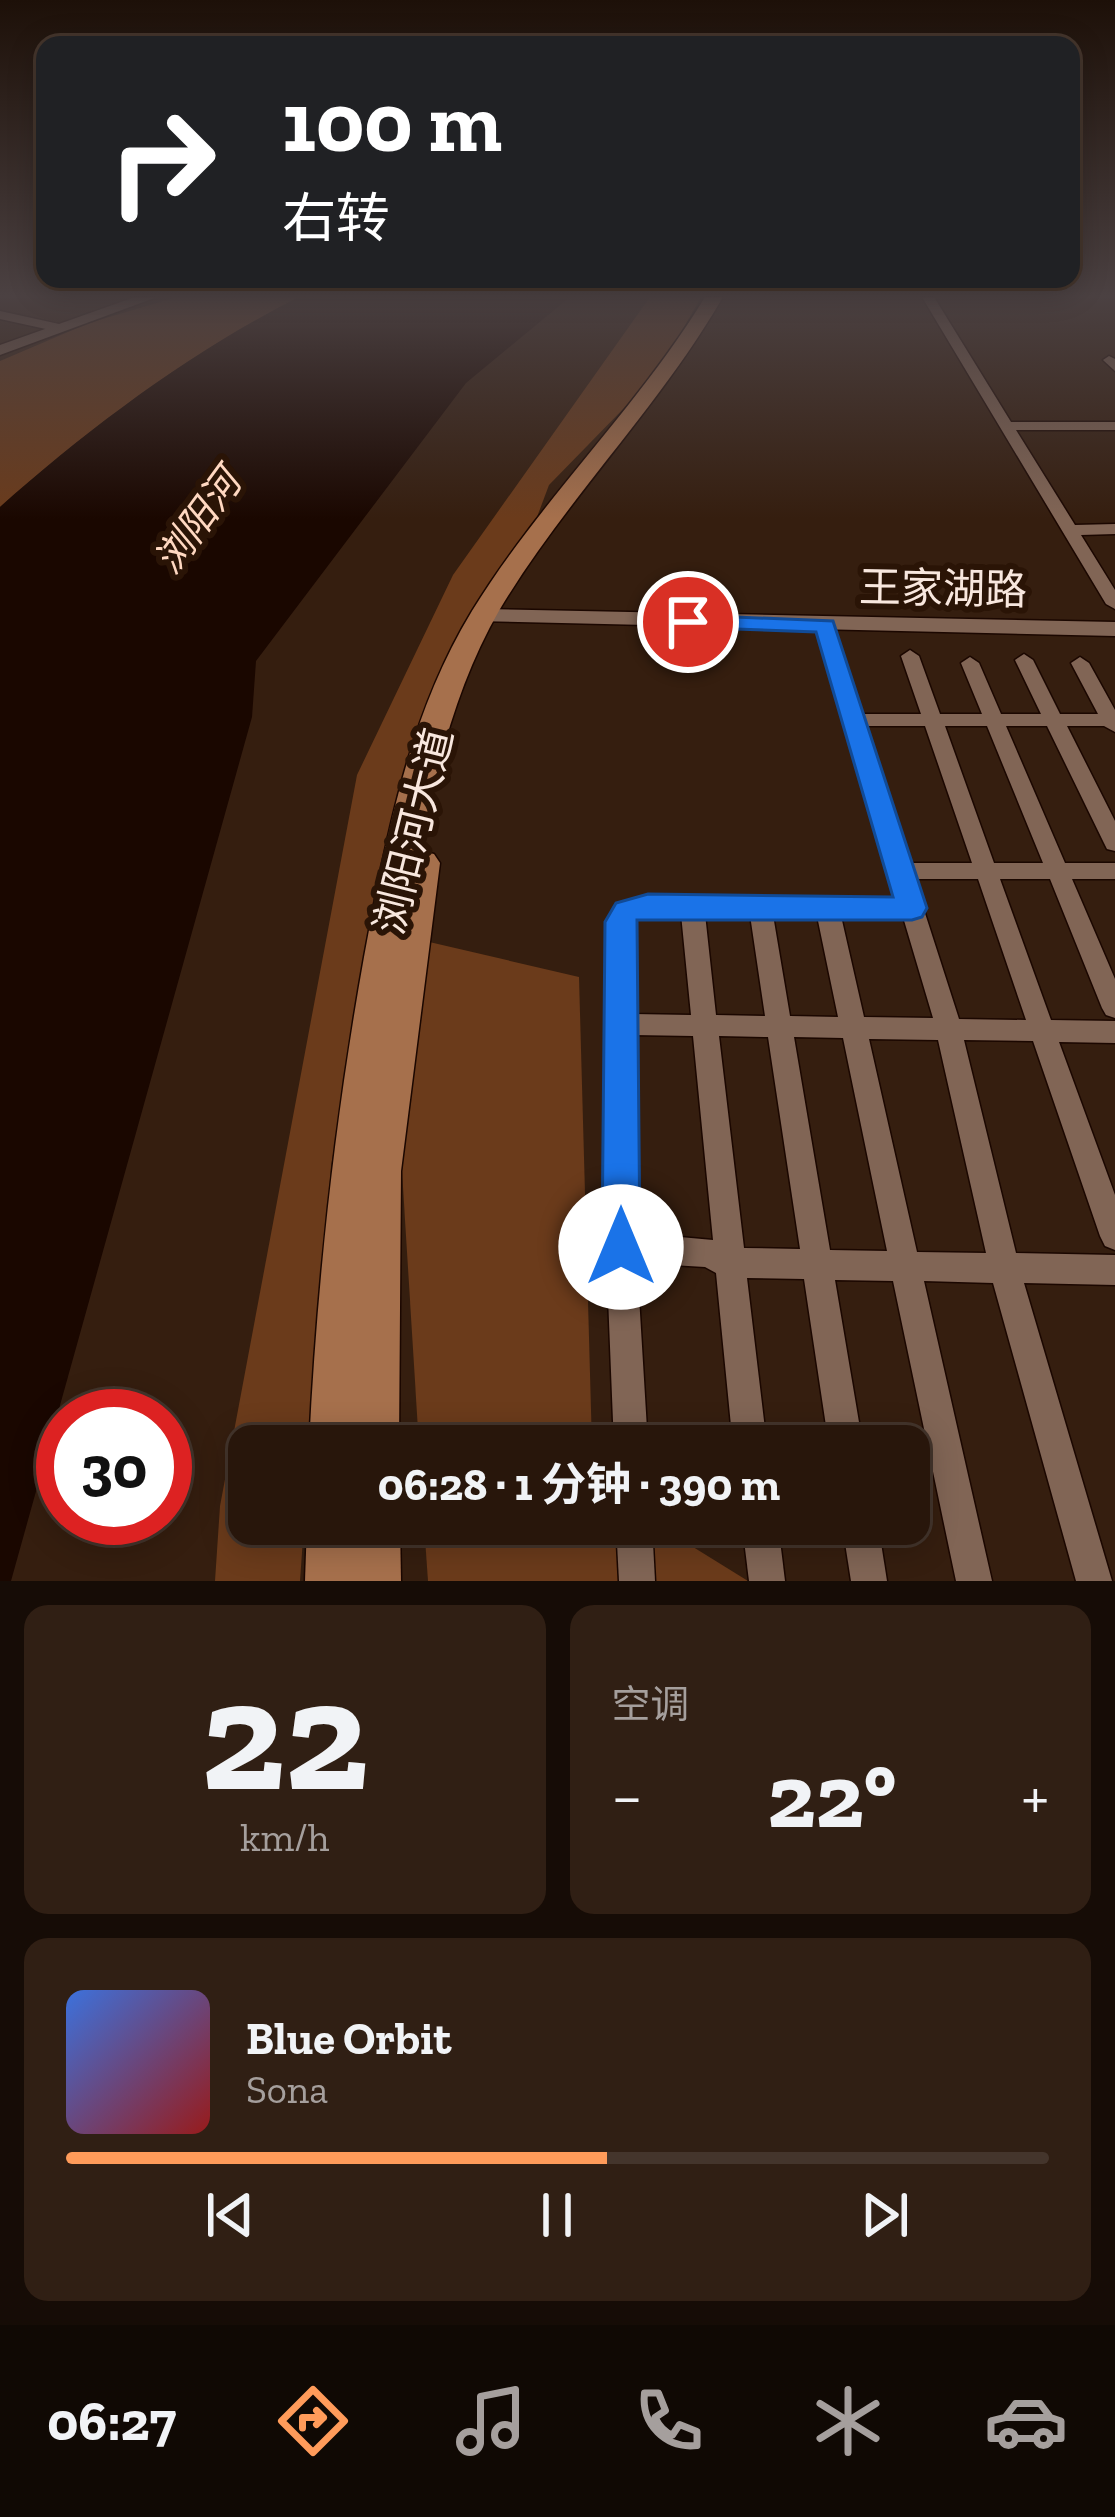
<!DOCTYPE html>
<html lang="zh">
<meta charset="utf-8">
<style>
:root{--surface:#28160b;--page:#301f14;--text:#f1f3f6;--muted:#a59f9d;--line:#44352c;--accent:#ff9b5a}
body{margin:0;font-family:"Zilla Slab","Noto Sans SC",serif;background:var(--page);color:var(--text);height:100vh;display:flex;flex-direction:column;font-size:45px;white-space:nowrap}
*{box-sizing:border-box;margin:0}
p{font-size:39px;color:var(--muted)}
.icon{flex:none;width:66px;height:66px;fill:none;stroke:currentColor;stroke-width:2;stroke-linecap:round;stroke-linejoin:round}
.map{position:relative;height:1581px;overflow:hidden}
.details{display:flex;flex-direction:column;gap:24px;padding:24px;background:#160c06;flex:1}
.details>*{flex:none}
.banner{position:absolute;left:36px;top:36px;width:1044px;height:252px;border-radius:24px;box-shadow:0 6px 30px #0003,0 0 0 3px var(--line);background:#202124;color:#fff;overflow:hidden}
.speed{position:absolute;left:36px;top:1389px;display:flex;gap:24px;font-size:60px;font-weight:700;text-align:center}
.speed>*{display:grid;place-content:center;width:156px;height:156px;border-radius:50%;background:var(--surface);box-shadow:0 6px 30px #0003,0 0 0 3px var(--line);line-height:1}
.speed .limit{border:18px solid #d22;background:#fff;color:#111}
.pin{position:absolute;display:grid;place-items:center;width:102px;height:102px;color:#fff;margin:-51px;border:6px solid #fff;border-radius:50%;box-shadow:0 3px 12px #0007}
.me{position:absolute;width:132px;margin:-66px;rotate:0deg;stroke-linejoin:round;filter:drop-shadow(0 0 9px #0008)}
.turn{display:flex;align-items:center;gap:42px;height:252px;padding:0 48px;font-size:54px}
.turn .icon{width:156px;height:156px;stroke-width:2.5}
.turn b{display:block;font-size:84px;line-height:102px}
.big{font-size:90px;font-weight:700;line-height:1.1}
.details .card{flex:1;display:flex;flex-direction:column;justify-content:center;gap:18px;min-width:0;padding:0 42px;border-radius:24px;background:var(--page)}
.details .dial{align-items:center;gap:0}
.dial b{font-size:156px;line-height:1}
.song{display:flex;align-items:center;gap:36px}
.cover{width:144px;height:144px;border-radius:18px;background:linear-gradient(135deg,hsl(220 70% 55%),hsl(0 70% 35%))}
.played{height:12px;border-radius:6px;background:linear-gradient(90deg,var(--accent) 55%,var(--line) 55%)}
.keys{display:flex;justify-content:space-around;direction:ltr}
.heat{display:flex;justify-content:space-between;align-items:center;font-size:66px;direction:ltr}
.details .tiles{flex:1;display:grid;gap:24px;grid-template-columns:1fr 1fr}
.card:last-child{grid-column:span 2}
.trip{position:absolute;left:228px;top:1425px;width:702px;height:120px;border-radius:24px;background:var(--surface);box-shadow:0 6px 30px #0003,0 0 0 3px var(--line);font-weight:700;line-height:120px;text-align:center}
.tab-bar{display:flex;height:192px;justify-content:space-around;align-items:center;background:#100904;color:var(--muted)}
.tab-bar .icon{width:84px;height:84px}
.tab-bar .current{color:var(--accent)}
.tab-bar b{font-size:54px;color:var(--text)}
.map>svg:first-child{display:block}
.green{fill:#6b3b1b}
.water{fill:#1a0700}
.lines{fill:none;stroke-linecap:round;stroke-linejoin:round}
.minor-casing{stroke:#1b0700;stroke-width:3}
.tertiary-casing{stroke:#1b0700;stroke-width:3}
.secondary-casing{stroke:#1b0700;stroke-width:3}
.minor{fill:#816555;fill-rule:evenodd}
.tertiary{fill:#816555;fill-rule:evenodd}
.secondary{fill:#a6704c;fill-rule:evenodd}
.route{fill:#1a73e8;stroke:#114b97;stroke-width:3}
.labels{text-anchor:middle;stroke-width:12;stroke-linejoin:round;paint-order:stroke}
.far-water-label{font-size:39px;font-style:italic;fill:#ffd8c1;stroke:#2a1406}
.street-label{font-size:42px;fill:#f8e7de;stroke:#2a1406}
</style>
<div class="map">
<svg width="1115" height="1581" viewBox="0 0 1115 1581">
<rect width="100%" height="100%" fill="#351e0f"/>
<!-- green -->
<g class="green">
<path d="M177 297H299C192 351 90 427 0 507V361L89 323Z"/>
<path d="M650 297H701L671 350 628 404 549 485 537 517 454 644 381 876 331 1166 310 1446H249V1524H304L300 1581H215L220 1506 357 775 453 575Z"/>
<path d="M425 941 579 977 592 1446H419L402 1171Z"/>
<path d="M424 1524H656L748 1581H428Z"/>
</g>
<!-- water -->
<path class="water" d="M299 297H570L466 383 256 661 252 717 11 1581H0V507C90 427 192 351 299 297Z"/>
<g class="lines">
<defs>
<g id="minor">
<path d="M922 297H934L1011 422H1115V430H1016L1075 525 1115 524V534L1081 535 1115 590V609L1106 604Z"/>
<path d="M0 311 59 324 61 327 55 331 0 319Z"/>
<path d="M1109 356 1115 359V371L1103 360Z"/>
<path d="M825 621 834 626 862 714H921L901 656 910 650 919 656 940 714H982L961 663 970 657 979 663 1001 714H1041L1015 660 1024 654 1033 660 1060 714H1098L1071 663 1080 657 1089 663 1115 710V732L1104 726H1067L1115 821V851L1107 849 1104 843 1047 726H1006L1065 863H1115V879H1072L1115 979V1018L1106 1015 1102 1008 1050 879H1000L1051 1020 1115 1021V1043L1059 1042 1115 1195V1250L1105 1246 1100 1236 1033 1041 964 1040 1016 1253 1115 1255V1285L1024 1283 1112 1581H1076L993 1283 924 1281 992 1581H956L893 1281 835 1280 863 1446H829L804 1279 747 1278 767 1446H733L716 1273 705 1267 637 1263 648 1446H614L606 1247 608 922 618 905 648 896 898 899 816 626ZM866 726H925L972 863H909ZM945 726H987L1043 863H994ZM914 879H978L1026 1020 959 1019ZM648 914H681L691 1015 633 1014 632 922 634 918ZM705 914 750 915 765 1016 716 1015ZM773 915 817 916 838 1017 790 1016ZM841 916 903 917 933 1018 864 1017ZM633 1035 693 1036 713 1240 636 1233ZM719 1036 768 1037 800 1249 744 1248ZM794 1037 843 1038 887 1251 830 1250ZM869 1039 938 1040 986 1253 917 1252Z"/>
<path d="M616 1524H652L655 1581H619Z"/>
<path d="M742 1524H778L785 1581H749Z"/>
<path d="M842 1524H878L887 1581H851Z"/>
</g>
<g id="tertiary">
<path d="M135 297H157L0 355V345Z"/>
<path d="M483 609 1115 622V636L475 621 472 616Z"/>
</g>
<g id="secondary">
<path d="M705 297H723C658 409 566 499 500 609 457 683 436 767 420 851L434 854 440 863 401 1171 399 1446H309C317 1282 335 1119 364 957 386 839 408 716 472 611 540 500 637 409 705 297Z"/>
<path d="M307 1524H400L401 1581H305Z"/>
</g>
</defs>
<!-- minor casing -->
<use href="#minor" class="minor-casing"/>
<!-- tertiary casing -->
<use href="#tertiary" class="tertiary-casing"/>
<!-- secondary casing -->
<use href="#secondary" class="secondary-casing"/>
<!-- minor -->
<use href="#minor" class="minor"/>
<!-- tertiary -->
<use href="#tertiary" class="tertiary"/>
<!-- secondary -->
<use href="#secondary" class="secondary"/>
</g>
<!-- sky -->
<linearGradient id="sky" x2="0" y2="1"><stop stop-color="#1d1008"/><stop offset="0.57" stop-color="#4b4142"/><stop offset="1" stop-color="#4b4142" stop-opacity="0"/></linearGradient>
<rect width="1115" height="519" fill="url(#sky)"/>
<!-- route -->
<path class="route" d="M688 615 833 621 927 908 922 917 912 920H637L640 1247 635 1261 621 1266 607 1261 602 1247 605 922 616 903 648 894 893 897 816 632 680 627V617Z"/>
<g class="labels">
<!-- far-water labels -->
<g class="far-water-label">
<text transform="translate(197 521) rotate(-54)" y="14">浏阳河</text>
</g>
<!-- street labels -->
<g class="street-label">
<text transform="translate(943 588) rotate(1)" y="15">王家湖路</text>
<text transform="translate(413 831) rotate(-76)" y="15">浏阳河大道</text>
</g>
</g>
</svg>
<div class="speed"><div class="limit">30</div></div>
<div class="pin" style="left:688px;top:622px;background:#d93025"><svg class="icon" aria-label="arrive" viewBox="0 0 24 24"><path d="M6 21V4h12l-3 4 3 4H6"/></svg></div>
<svg class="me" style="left:621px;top:1247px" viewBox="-20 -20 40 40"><circle r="19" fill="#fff"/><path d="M0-13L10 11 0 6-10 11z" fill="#1a73e8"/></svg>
<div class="trip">06:28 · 1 分钟 · 390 m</div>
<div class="banner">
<div class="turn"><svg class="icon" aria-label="right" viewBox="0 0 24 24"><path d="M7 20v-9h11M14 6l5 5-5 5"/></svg><div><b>100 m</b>右转</div></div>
</div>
</div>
<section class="details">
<div class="tiles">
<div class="card dial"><b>22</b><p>km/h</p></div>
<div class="card"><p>空调</p>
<div class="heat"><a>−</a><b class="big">22°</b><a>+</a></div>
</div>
<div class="card">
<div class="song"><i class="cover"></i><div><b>Blue Orbit</b><p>Sona</p></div></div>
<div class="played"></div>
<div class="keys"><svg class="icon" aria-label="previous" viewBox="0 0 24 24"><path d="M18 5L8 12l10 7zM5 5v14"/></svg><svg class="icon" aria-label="pause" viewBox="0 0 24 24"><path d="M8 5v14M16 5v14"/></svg><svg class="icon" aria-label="next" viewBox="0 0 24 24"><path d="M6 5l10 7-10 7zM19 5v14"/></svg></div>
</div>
</div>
</section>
<nav class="tab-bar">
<b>06:27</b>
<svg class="icon current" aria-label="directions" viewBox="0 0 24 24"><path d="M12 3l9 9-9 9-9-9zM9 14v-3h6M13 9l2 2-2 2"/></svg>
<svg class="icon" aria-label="music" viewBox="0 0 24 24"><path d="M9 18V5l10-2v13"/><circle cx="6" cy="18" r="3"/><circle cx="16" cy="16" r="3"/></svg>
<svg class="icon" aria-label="phone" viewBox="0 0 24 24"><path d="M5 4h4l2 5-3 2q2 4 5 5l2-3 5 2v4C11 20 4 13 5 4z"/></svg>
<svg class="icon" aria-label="climate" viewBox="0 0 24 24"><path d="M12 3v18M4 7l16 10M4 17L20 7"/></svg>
<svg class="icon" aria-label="car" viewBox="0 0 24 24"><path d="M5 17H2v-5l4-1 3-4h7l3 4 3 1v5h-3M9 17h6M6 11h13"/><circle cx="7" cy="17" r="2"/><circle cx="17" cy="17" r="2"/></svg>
</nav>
